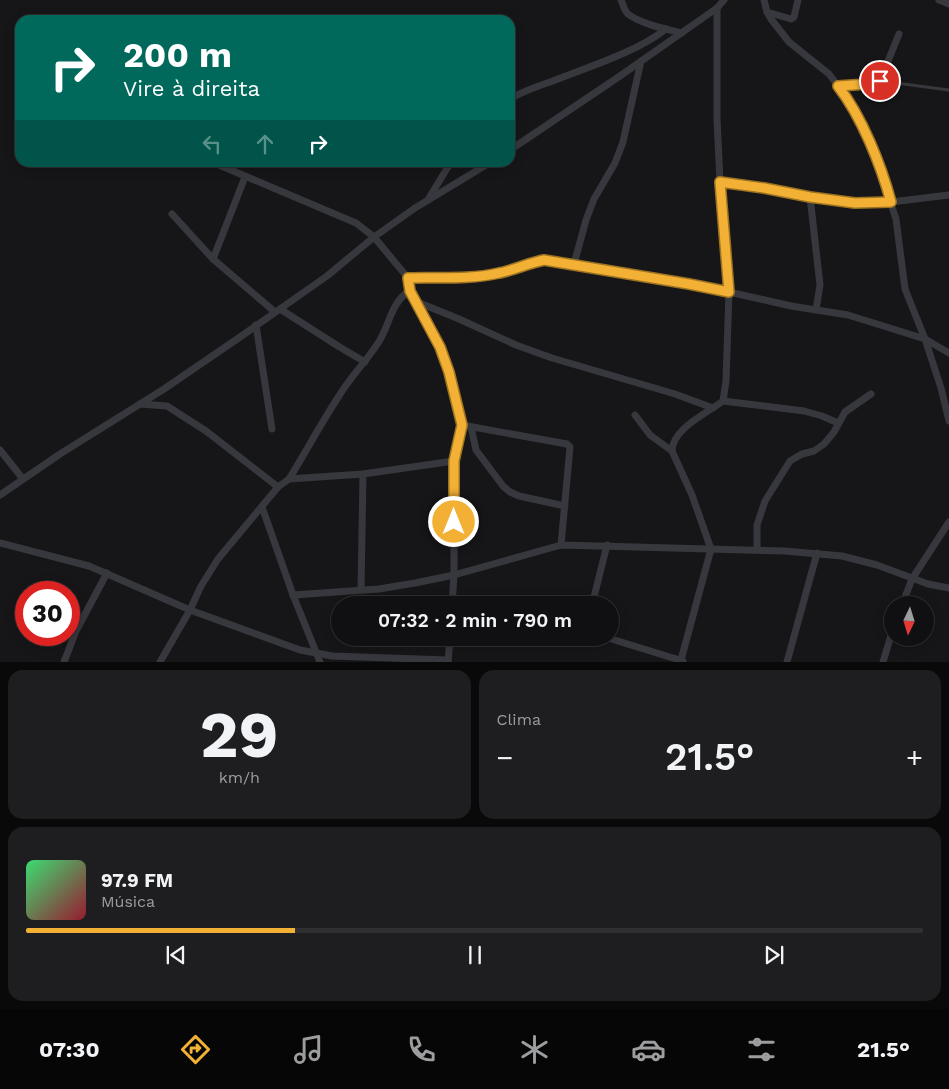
<!DOCTYPE html>
<html lang="pt">
<meta charset="utf-8">
<style>
:root{--surface:#101012;--page:#1e1e20;--text:#f1f3f6;--muted:#9c9d9f;--line:#303032;--accent:#f2b134}
body{margin:0;font-family:"Work Sans",sans-serif;background:var(--page);color:var(--text);height:100vh;display:flex;flex-direction:column;font-size:19px;white-space:nowrap}
*{box-sizing:border-box;margin:0}
p{font-size:16px;color:var(--muted)}
.icon{flex:none;width:28px;height:28px;fill:none;stroke:currentColor;stroke-width:2;stroke-linecap:round;stroke-linejoin:round}
.map{position:relative;height:662px;overflow:hidden}
.drawer{display:flex;flex-direction:column;gap:8px;padding:8px;background:#09090a;flex:1}
.drawer>*{flex:none}
.banner{position:absolute;left:15px;top:15px;width:500px;height:152px;border-radius:15px;box-shadow:0 2px 12px #0003,0 0 0 1px var(--line);background:#00695c;color:#fff;overflow:hidden}
.needle{width:32px;rotate:184deg}
.buttons{position:absolute;left:884px;top:596px;display:grid;gap:10px}
.buttons a{display:grid;place-items:center;width:50px;height:50px;border-radius:50%;background:var(--surface);box-shadow:0 2px 12px #0003,0 0 0 1px var(--line);font-size:25px}
.speed{position:absolute;left:15px;top:581px;display:flex;gap:10px;font-size:25px;font-weight:700;text-align:center}
.speed>*{display:grid;place-content:center;width:65px;height:65px;border-radius:50%;background:var(--surface);box-shadow:0 2px 12px #0003,0 0 0 1px var(--line);line-height:1}
.speed .limit{border:8px solid #d22;background:#fff;color:#111}
.pin{position:absolute;display:grid;place-items:center;width:42px;height:42px;color:#fff;margin:-21px;border:2px solid #fff;border-radius:50%;box-shadow:0 1px 5px #0007}
.me{position:absolute;width:55px;margin:-28px;rotate:0deg;stroke-linejoin:round;filter:drop-shadow(0 0 4px #0008)}
.turn{display:flex;align-items:center;gap:18px;height:105px;padding:0 25px;font-size:22px}
.turn .icon{width:65px;height:65px;stroke-width:2.5}
.turn b{display:block;font-size:35px;line-height:42px}
.lanes{display:flex;align-items:center;height:48px;padding:0 25px;background:#0003;justify-content:center;gap:25px;direction:ltr}
.lanes .off{opacity:.35}
.big{font-size:38px;font-weight:600;line-height:1.1}
.drawer .card{flex:1;display:flex;flex-direction:column;justify-content:center;gap:8px;min-width:0;padding:0 18px;border-radius:15px;background:var(--page)}
.drawer .dial{align-items:center;gap:0}
.dial b{font-size:65px;line-height:1}
.song{display:flex;align-items:center;gap:15px}
.cover{width:60px;height:60px;border-radius:8px;background:linear-gradient(135deg,hsl(140 70% 55%),hsl(350 70% 35%))}
.played{height:5px;border-radius:2px;background:linear-gradient(90deg,var(--accent) 30%,var(--line) 30%)}
.keys{display:flex;justify-content:space-around;direction:ltr}
.heat{display:flex;justify-content:space-between;align-items:center;font-size:28px;direction:ltr}
.drawer .tiles{flex:1;display:grid;gap:8px;grid-template-columns:1fr 1fr}
.card:last-child{grid-column:span 2}
.trip{position:absolute;left:331px;top:596px;width:288px;height:50px;border-radius:25px;background:var(--surface);box-shadow:0 2px 12px #0003,0 0 0 1px var(--line);font-weight:600;line-height:50px;text-align:center}
.tab-bar{display:flex;height:80px;justify-content:space-around;align-items:center;background:#060607;color:var(--muted)}
.tab-bar .icon{width:35px;height:35px}
.tab-bar .active{color:var(--accent)}
.tab-bar b{font-size:22px;color:var(--text)}
.map>svg:first-child{display:block}
.lines{fill:none;stroke-linecap:round;stroke-linejoin:round}
.service{stroke:#37383d;stroke-width:3}
.minor{stroke:#37383d;stroke-width:7}
.route-casing{stroke:#9d7322;stroke-width:12}
.route{stroke:#f2b134;stroke-width:9}
</style>
<div class="map">
<svg width="949" height="662" viewBox="0 0 949 662">
<rect width="100%" height="100%" fill="#161618"/>
<g class="lines">
<!-- service -->
<path class="service" d="M881 81 949 90"/>
<!-- minor -->
<g class="minor">
<path d="M621 0C623 4 624 11 628 14 641 24 666 29 682 33"/>
<path d="M764 0 767 12 771 19 789 42 829 74 848 99 874 153 896 219 905 289 925 339 941 388 949 421"/>
<path d="M939 0 949 4"/>
<path d="M767 12 791 19 794 17 798 0"/>
<path d="M838 86 868 84 880 81 899 34"/>
<path d="M510 99C523 91 538 86 553 81 588 67 637 52 666 29"/>
<path d="M510 150 620 76 717 8 724 0"/>
<path d="M212 162 356 223 374 237 408 278C438 277 469 280 499 273 514 270 529 263 544 260L689 283 791 306 848 315 925 339 949 353"/>
<path d="M720 182 764 188 810 197 855 203 891 202 949 195"/>
<path d="M810 197 820 285 816 310"/>
<path d="M429 198 451 162"/>
<path d="M172 214 213 259 275 312"/>
<path d="M213 259 245 177"/>
<path d="M574 264 586 220 594 199 615 163 623 142 641 61"/>
<path d="M408 278 409 291 440 347 449 372 462 425 454 461V575L452 605"/>
<path d="M415 301 459 319 516 345 552 358 675 394 713 408"/>
<path d="M280 309 338 346 365 362"/>
<path d="M256 325 272 429"/>
<path d="M723 401 804 411 822 416 838 423"/>
<path d="M140 404 167 406 206 431 278 487"/>
<path d="M635 415 650 435 672 451 692 495 711 549 681 660"/>
<path d="M462 425 567 444 570 447 561 545"/>
<path d="M471 427 476 450 503 486 510 492 519 496 565 506"/>
<path d="M0 450 23 479"/>
<path d="M672 451C672 429 707 413 723 401L726 381 729 292 720 182 717 119V8"/>
<path d="M289 479C306 452 321 423 339 396 350 377 366 362 378 343 390 325 390 304 409 291"/>
<path d="M0 495 60 454 164 389 243 335 327 276 374 237 415 208 491 162"/>
<path d="M262 507 293 595 320 662"/>
<path d="M0 543 89 566 190 610 300 650 332 656 448 660"/>
<path d="M757 550V525L765 501 790 461 802 454 814 451 824 444 834 432 845 412 871 394"/>
<path d="M361 590 363 474"/>
<path d="M293 595 379 589 415 583 454 575 561 545 784 551 842 556 877 565 928 584 949 588"/>
<path d="M592 605 607 545"/>
<path d="M902 605 912 579 949 522"/>
<path d="M608 638 683 661"/>
<path d="M64 662 76 631 107 573"/>
<path d="M160 662 190 610 201 586 218 559 278 487 289 479 363 474 454 461"/>
<path d="M448 662 450 638"/>
<path d="M787 662 817 553"/>
<path d="M883 662 892 632"/>
</g>
</g>
<g class="lines">
<defs>
<path id="route" d="M454 522V461L462 425 449 372 440 347 410 291 408 278C438 277 469 280 499 273 514 270 529 263 544 260L689 284 729 292 720 182 764 188 810 197 855 203 891 202C881 165 862 117 838 86L868 84 880 81"/>
</defs>
<!-- route casing -->
<use href="#route" class="route-casing"/>
<!-- route -->
<use href="#route" class="route"/>
</g>
</svg>
<div class="buttons">
<a><svg class="needle" viewBox="-14 -14 28 28"><path d="M0-13l5 13h-10z" fill="#e53935"/><path d="M0 13l5-13h-10z" fill="#9c9d9f"/></svg></a>
</div>
<div class="speed"><div class="limit">30</div></div>
<div class="pin" style="left:880px;top:81px;background:#d93025"><svg class="icon" aria-label="arrive" viewBox="0 0 24 24"><path d="M6 21V4h12l-3 4 3 4H6"/></svg></div>
<svg class="me" style="left:454px;top:522px" viewBox="-20 -20 40 40"><circle r="17" fill="#f2b134" stroke="#fff" stroke-width="3"/><path d="M0-11L8 9 0 5-8 9z" fill="#fff"/></svg>
<div class="trip">07:32 · 2 min · 790 m</div>
<div class="banner">
<div class="turn"><svg class="icon" aria-label="right" viewBox="0 0 24 24"><path d="M7 20v-9h11M14 6l5 5-5 5"/></svg><div><b>200 m</b>Vire à direita</div></div>
<div class="lanes"><svg class="icon off" aria-label="left" viewBox="0 0 24 24"><path d="M17 20v-9H6M10 6l-5 5 5 5"/></svg><svg class="icon off" aria-label="ahead" viewBox="0 0 24 24"><path d="M12 20V5M6 11l6-6 6 6"/></svg><svg class="icon" aria-label="right" viewBox="0 0 24 24"><path d="M7 20v-9h11M14 6l5 5-5 5"/></svg></div>
</div>
</div>
<section class="drawer">
<div class="tiles">
<div class="card dial"><b>29</b><p>km/h</p></div>
<div class="card"><p>Clima</p>
<div class="heat"><a>−</a><b class="big">21.5°</b><a>+</a></div>
</div>
<div class="card">
<div class="song"><i class="cover"></i><div><b>97.9 FM</b><p>Música</p></div></div>
<div class="played"></div>
<div class="keys"><svg class="icon" aria-label="previous" viewBox="0 0 24 24"><path d="M18 5L8 12l10 7zM5 5v14"/></svg><svg class="icon" aria-label="pause" viewBox="0 0 24 24"><path d="M8 5v14M16 5v14"/></svg><svg class="icon" aria-label="next" viewBox="0 0 24 24"><path d="M6 5l10 7-10 7zM19 5v14"/></svg></div>
</div>
</div>
</section>
<nav class="tab-bar">
<b>07:30</b>
<svg class="icon active" aria-label="directions" viewBox="0 0 24 24"><path d="M12 3l9 9-9 9-9-9zM9 14v-3h6M13 9l2 2-2 2"/></svg>
<svg class="icon" aria-label="music" viewBox="0 0 24 24"><path d="M9 18V5l10-2v13"/><circle cx="6" cy="18" r="3"/><circle cx="16" cy="16" r="3"/></svg>
<svg class="icon" aria-label="phone" viewBox="0 0 24 24"><path d="M5 4h4l2 5-3 2q2 4 5 5l2-3 5 2v4C11 20 4 13 5 4z"/></svg>
<svg class="icon" aria-label="climate" viewBox="0 0 24 24"><path d="M12 3v18M4 7l16 10M4 17L20 7"/></svg>
<svg class="icon" aria-label="car" viewBox="0 0 24 24"><path d="M5 17H2v-5l4-1 3-4h7l3 4 3 1v5h-3M9 17h6M6 11h13"/><circle cx="7" cy="17" r="2"/><circle cx="17" cy="17" r="2"/></svg>
<svg class="icon" aria-label="filters" viewBox="0 0 24 24"><path d="M4 7h16M4 17h16"/><circle cx="9" cy="7" r="2"/><circle cx="15" cy="17" r="2"/></svg>
<b>21.5°</b>
</nav>
